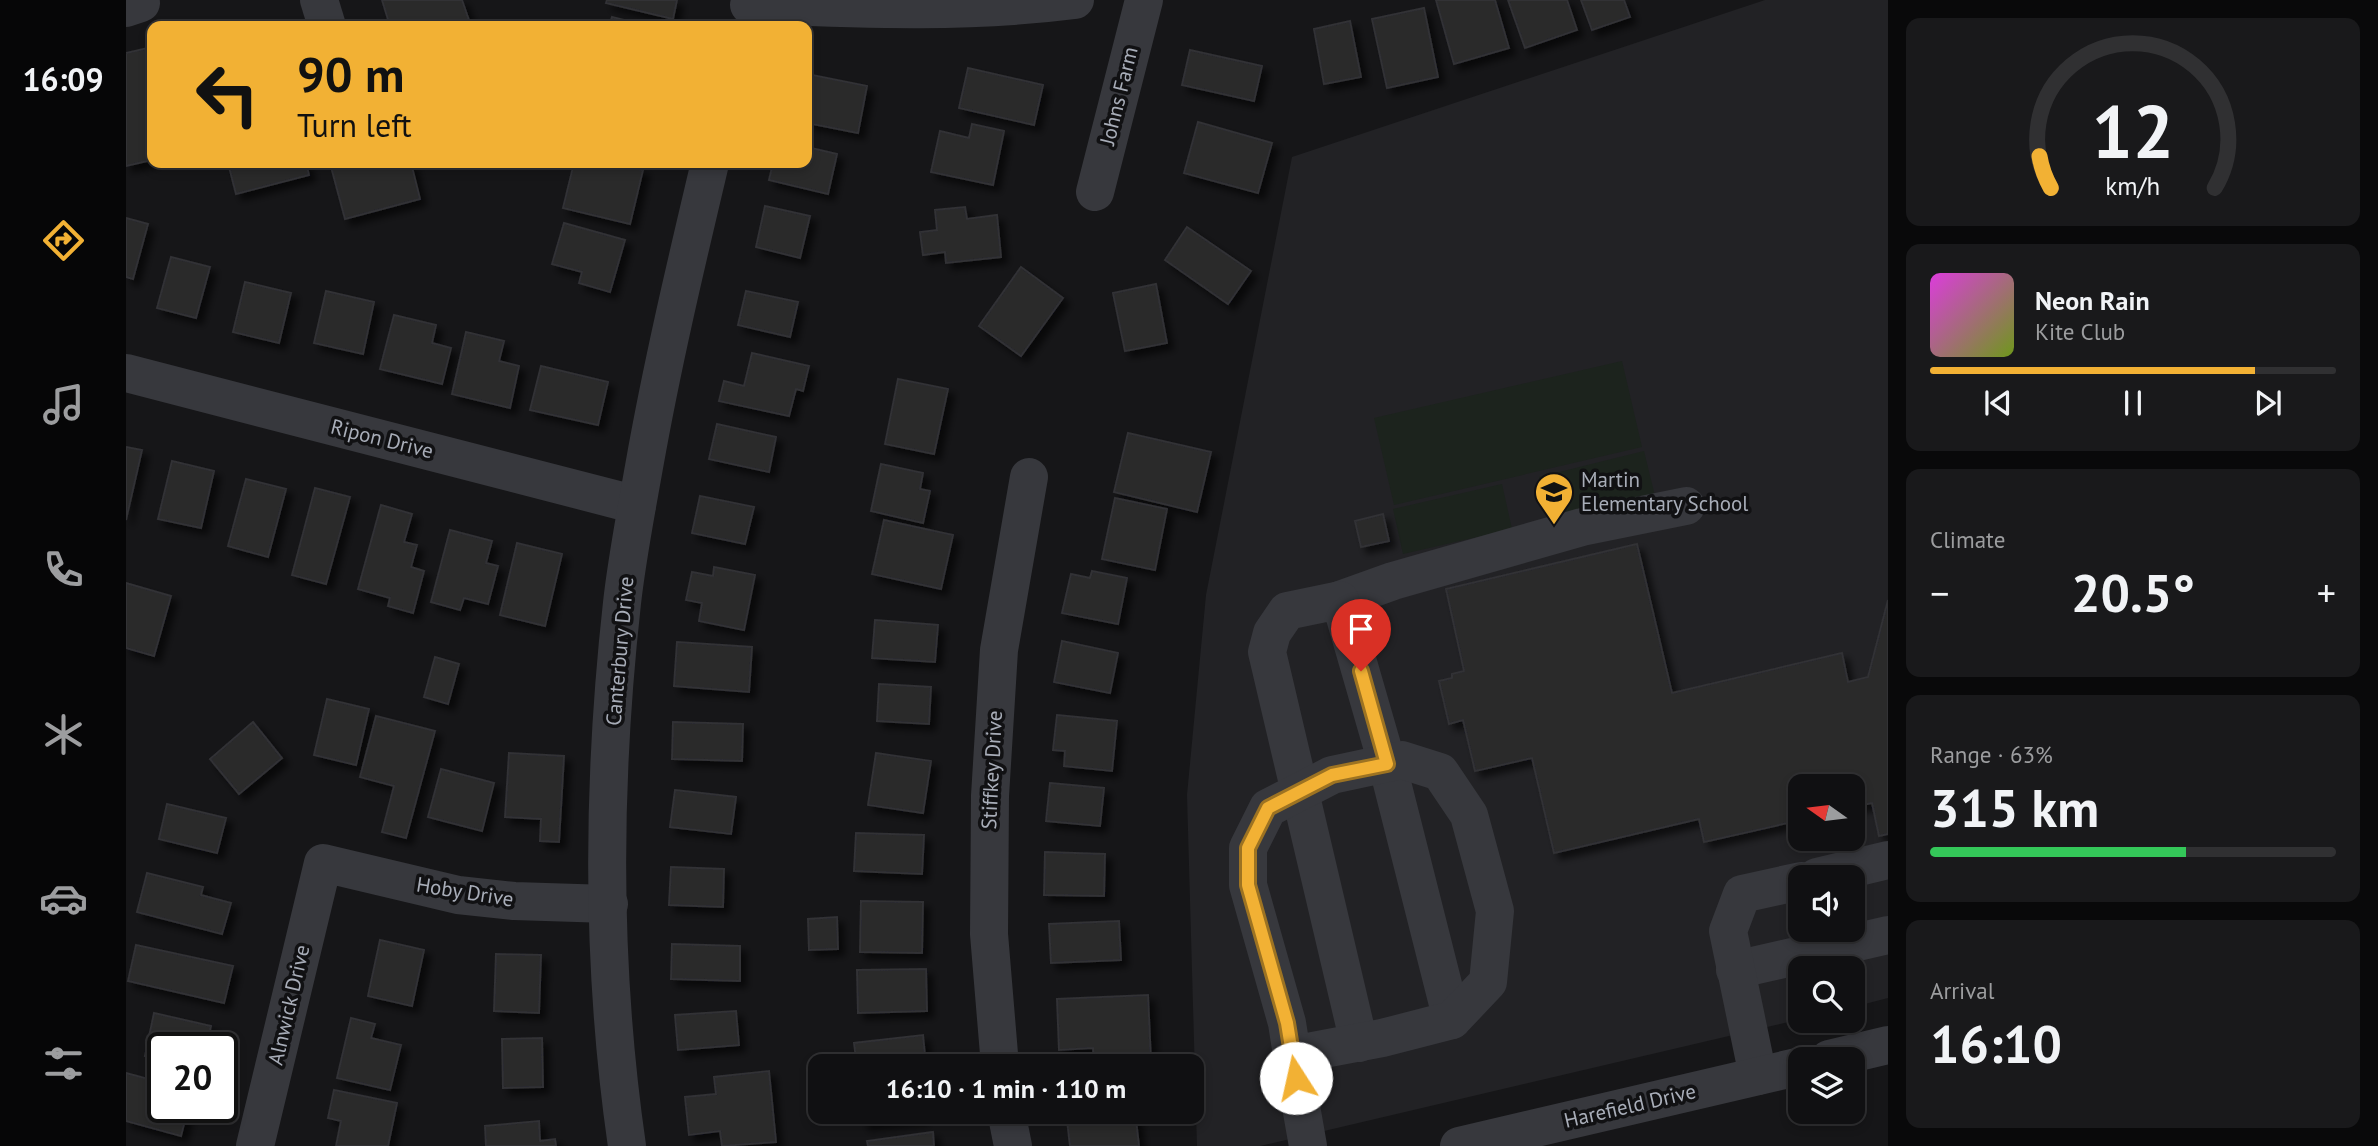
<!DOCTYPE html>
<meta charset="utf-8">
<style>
:root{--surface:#101012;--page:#19191b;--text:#f1f3f6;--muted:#9c9d9f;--line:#303032;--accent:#f2b134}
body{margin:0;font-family:"PT Sans",sans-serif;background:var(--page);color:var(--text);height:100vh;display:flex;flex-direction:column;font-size:26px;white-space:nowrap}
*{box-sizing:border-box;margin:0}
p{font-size:23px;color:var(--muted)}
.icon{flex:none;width:38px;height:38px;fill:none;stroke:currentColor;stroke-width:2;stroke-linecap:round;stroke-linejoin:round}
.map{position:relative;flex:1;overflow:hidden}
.sheet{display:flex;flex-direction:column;gap:18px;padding:18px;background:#09090a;width:490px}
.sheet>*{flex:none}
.hud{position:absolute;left:21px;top:21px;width:665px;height:147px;border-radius:14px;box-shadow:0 4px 10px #0003,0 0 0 2px var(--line);background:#f2b134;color:#111;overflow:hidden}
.needle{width:46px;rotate:284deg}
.fabs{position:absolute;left:1662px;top:774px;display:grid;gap:14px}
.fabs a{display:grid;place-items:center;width:77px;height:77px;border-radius:14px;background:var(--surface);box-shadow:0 4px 10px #0003,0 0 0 2px var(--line);font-size:35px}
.speed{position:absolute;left:21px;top:1032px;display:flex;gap:14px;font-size:35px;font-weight:700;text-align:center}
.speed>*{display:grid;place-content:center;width:91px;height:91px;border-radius:50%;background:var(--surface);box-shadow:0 4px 10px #0003,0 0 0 2px var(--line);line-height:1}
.speed .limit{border:4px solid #111;border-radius:10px;background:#fff;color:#111}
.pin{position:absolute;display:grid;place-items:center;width:60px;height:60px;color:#fff;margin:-72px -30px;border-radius:50% 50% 50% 0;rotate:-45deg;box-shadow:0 0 7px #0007}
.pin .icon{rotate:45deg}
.me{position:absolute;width:77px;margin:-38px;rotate:350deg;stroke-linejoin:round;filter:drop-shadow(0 0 5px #0008)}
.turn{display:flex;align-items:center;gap:24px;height:147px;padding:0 35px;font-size:32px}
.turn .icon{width:91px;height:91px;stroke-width:2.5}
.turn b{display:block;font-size:49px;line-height:60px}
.big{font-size:52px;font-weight:700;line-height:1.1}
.sheet .tile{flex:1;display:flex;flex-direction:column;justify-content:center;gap:10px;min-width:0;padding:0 24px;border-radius:14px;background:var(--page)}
.sheet .dial{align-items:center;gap:0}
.dial svg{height:182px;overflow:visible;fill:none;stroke:var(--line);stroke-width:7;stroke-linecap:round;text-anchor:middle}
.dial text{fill:var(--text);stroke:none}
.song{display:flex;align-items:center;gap:21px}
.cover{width:84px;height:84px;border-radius:10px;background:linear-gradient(135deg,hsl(300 70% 55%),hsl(80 70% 35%))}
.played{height:7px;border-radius:4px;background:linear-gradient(90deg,var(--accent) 80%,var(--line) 80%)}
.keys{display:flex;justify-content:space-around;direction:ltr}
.heat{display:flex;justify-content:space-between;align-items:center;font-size:38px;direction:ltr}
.charge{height:10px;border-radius:5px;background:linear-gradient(90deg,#34c759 63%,var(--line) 0)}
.trip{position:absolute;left:682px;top:1054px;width:396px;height:70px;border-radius:14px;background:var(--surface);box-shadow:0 4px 10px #0003,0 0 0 2px var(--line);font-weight:700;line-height:70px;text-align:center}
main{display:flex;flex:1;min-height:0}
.tab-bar{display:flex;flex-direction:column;width:126px;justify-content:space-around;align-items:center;background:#060607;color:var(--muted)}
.tab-bar .icon{width:49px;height:49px}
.tab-bar .selected{color:var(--accent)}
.tab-bar b{font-size:32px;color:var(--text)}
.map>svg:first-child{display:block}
.built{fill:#222225;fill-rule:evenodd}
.green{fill:#1c231d}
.building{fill:#29292c;stroke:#303034;stroke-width:2;filter:url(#shadow)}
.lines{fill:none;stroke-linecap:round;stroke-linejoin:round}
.minor{stroke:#37383d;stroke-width:38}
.route-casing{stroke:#9d7322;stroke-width:18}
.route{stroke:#f2b134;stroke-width:12}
.labels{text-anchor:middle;stroke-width:7;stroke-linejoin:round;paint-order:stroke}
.street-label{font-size:21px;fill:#a8adb8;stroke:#111113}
.poi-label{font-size:21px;fill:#a8adb8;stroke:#111113;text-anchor:start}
</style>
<main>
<nav class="tab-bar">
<b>16:09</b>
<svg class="icon selected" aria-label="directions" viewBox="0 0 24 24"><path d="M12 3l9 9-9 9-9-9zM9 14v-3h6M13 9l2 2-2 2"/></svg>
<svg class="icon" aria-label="music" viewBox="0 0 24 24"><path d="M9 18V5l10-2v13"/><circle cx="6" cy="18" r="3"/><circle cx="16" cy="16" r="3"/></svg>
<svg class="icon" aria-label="phone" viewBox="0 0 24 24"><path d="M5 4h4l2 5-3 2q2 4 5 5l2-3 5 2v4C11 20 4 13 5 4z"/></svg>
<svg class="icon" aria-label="climate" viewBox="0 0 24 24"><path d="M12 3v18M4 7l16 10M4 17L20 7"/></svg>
<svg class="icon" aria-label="car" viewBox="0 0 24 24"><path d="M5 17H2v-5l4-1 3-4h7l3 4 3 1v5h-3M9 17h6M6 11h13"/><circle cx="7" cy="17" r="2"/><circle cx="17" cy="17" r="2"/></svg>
<svg class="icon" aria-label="filters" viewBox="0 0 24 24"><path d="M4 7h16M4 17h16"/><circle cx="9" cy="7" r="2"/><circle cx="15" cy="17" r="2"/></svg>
</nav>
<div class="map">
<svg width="1762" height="1146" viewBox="0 0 1762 1146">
<defs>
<filter id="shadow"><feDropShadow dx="6" dy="6" stdDeviation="3.5" flood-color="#0009"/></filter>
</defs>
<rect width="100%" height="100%" fill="#161618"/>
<!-- built -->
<path class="built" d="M1639 0H1762V998L1727 1007V968H1675V1019L1134 1146H1071L1061 795 1080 595 1166 157ZM1675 786H1727V838H1675ZM1675 877H1727V929H1675Z"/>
<!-- green -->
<g class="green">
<path d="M1496 361 1516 447 1268 505 1248 418Z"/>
<path d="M1518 451 1529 496 1423 521 1413 477Z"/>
<path d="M1376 484 1386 529 1277 554 1267 509Z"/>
</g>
<!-- building -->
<g class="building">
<path d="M256 0H336L345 26H264Z"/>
<path d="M481 0H551L547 19 480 3Z"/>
<path d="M1310 0H1369L1383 48 1328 64Z"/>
<path d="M1382 0H1441L1451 30 1399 48Z"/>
<path d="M1455 0H1498L1504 17 1466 30Z"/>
<path d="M1298 8 1312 77 1261 88 1246 19Z"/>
<path d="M486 17 521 26H483Z"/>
<path d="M1224 21 1235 77 1198 84 1188 29Z"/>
<path d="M26 47V160L0 166V53Z"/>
<path d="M1064 50 1136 66 1128 101 1056 85Z"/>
<path d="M842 68 917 85 908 125 833 108Z"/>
<path d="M681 74 741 86 732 133 681 123Z"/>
<path d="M1072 122 1146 143 1132 193 1058 173Z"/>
<path d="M846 124 878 131 867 185 805 172 814 131 843 138Z"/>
<path d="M681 147 711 154 702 194 643 180 647 163H681Z"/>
<path d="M102 163H180L183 175 110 194Z"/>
<path d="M204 163H285L294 199 219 219Z"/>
<path d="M448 163H486L517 170 504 224 437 208Z"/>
<path d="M639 206 684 216 674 258 630 247Z"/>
<path d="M839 207 841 219 871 215 875 257 820 263 819 252 797 255 794 232 811 230 809 210Z"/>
<path d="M0 218 22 224 7 279 0 277Z"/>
<path d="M438 223 499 240 484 292 453 283 456 272 426 264Z"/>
<path d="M1061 227 1125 271 1102 304 1039 260Z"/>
<path d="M45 257 84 267 70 318 31 308Z"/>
<path d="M895 267 937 298 895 356 853 326Z"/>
<path d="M119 282 165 293 153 343 107 332Z"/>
<path d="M1030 284 1041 343 999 351 987 293Z"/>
<path d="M200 291 248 302 237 354 188 343Z"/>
<path d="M620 291 672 302 664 337 612 325Z"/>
<path d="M268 315 310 325 306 343 325 348 316 384 254 369Z"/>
<path d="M340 332 378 341 373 361 393 366 384 408 326 394Z"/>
<path d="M626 353 683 366 677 391 670 389 663 416 593 401 598 381 618 386Z"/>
<path d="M415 366 482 382 472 425 404 410Z"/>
<path d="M772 379 822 389 808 454 759 444Z"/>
<path d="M591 424 650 437 643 472 583 459Z"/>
<path d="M1002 433 1085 452 1071 512 988 492Z"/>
<path d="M0 447 16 450 0 520Z"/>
<path d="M46 461 88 471 75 528 32 519Z"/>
<path d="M755 464 797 473 794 489 804 491 797 523 745 511Z"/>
<path d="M120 479 160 489 142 557 102 546Z"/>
<path d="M189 488 224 497 200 584 166 575Z"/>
<path d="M574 496 628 507 619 544 566 533Z"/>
<path d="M989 498 1041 509 1029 570 976 559Z"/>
<path d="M255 505 286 514 278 542 291 545 285 567 298 571 287 613 262 606 264 598 232 589Z"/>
<path d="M1257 514 1263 541 1235 547 1229 521Z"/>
<path d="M758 520 827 535 815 589 746 574Z"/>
<path d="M324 530 366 541 360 563 372 566 362 604 338 598 334 610 305 602Z"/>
<path d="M391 543 436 554 419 626 374 615Z"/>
<path d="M1511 544 1546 693 1716 653 1722 682 1742 677 1762 600V834L1753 836 1746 803 1727 807V786H1675V820L1578 842 1573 819 1428 853 1406 758 1349 771 1337 720 1323 724 1313 681 1326 678V674L1338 671 1320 589Z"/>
<path d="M588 567 629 575 618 630 573 621 576 603 560 600 566 572 587 576Z"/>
<path d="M966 571 1001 578 992 624 936 613 945 574 964 578Z"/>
<path d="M0 583 45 596 28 656 0 648Z"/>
<path d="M749 620 812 625 809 662 746 658Z"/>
<path d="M936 641 992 653 984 693 928 682Z"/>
<path d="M551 642 626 647 623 692 548 686Z"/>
<path d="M309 657 333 664 322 704 298 697Z"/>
<path d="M753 684 805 687 803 724 751 721Z"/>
<path d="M201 699 243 709 230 765 188 755Z"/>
<path d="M931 715 991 721 986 771 938 766 939 751 927 750Z"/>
<path d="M250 716 309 731 280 838 256 832 268 786 234 777Z"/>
<path d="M127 722 156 758 113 794 84 759Z"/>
<path d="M547 722 617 724 616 761 546 759Z"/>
<path d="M383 753 438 756 433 842 414 841 415 819 379 817Z"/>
<path d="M750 753 805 761 797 813 742 805Z"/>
<path d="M315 769 368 783 356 831 302 817Z"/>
<path d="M924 783 978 788 974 826 920 821Z"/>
<path d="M549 790 610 797 605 834 544 827Z"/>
<path d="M41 804 100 818 91 853 33 839Z"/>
<path d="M730 833 798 835 796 874 728 871Z"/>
<path d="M919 852 979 854 978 896 918 895Z"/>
<path d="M545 867 598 869 597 907 543 905Z"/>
<path d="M21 873 77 887 75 895 105 903 96 934 11 912Z"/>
<path d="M735 901 797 902 796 953 734 952Z"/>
<path d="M711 917 712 949 683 950 682 919Z"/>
<path d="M993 921 995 960 925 963 923 924Z"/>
<path d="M254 940 298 950 286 1006 242 996Z"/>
<path d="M546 944 614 946V981L545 979Z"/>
<path d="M10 945 107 966 98 1003 2 981Z"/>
<path d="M370 954 415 955 413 1013 368 1011Z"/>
<path d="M800 969 801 1011 732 1013 731 970Z"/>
<path d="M1022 995 1025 1061 968 1064 967 1048 933 1050 931 999Z"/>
<path d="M610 1011 613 1045 552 1050 549 1015Z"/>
<path d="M28 1013 85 1026 80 1048H37V1060L19 1056Z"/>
<path d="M225 1018 249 1024 245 1038 275 1045 264 1090 211 1078Z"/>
<path d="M797 1035 800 1066H731L728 1043Z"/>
<path d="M416 1038 417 1087 377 1088 376 1039Z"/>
<path d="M643 1071 650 1142 596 1146 594 1131 563 1135 559 1097 590 1094 588 1077Z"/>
<path d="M0 1073 37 1083V1108H62L55 1136 0 1121Z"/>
<path d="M208 1090 271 1103 262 1146H210L215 1121 202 1118Z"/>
<path d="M736 1111H795L796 1118 737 1124Z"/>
<path d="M940 1111H1009L1013 1146H944Z"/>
<path d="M413 1121 414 1141 429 1139 430 1146H360L359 1126Z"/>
<path d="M807 1132 808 1146H742L741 1141Z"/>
</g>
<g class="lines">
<!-- minor -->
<g class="minor">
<path d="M193 0 201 26"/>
<path d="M623 5C731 9 840 14 949 0"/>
<path d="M0 8 15 3"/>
<path d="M969 192 1018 0"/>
<path d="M0 373 511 505"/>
<path d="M1214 600 1267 581 1456 527 1560 506"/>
<path d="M1691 877 1762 860"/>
<path d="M1609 970 1762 935"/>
<path d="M1233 1043 1141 652 1146 633 1161 611 1214 600 1261 763 1326 1020"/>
<path d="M1166 1055 1256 1038 1326 1020 1362 982 1369 911 1343 815 1314 772 1276 760 1206 775 1142 808 1122 848V885L1161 1023 1166 1055 1182 1146"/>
<path d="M1703 1059 1762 1045"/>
<path d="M874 1066 863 934 864 796 873 650 903 477"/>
<path d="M1632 1076 1602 931 1616 894 1675 881"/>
<path d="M880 1111 887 1146"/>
<path d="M129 1146 197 863 332 895 388 901 483 904"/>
<path d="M501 1146C475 967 476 783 496 603 501 558 510 512 518 467 536 365 560 264 584 163"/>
<path d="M1333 1146 1675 1066"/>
</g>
</g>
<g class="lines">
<defs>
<path id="route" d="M1170 1078 1161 1023 1122 885V848L1142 808 1206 775 1261 764 1235 671"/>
</defs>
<!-- route casing -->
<use href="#route" class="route-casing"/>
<!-- route -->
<use href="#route" class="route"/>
</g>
<!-- icons -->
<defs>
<symbol id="school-pin" viewBox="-11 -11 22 30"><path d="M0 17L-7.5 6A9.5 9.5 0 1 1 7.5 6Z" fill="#f2b134" stroke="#111113"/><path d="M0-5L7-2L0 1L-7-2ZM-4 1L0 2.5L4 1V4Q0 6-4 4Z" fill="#111"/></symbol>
</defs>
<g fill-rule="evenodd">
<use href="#school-pin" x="1406" y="470" width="44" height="60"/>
</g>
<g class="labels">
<!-- street labels -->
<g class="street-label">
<text transform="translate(993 96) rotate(-76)" y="7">Johns Farm</text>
<text transform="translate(256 439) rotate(14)" y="7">Ripon Drive</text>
<text transform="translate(494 651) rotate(-85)" y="7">Canterbury Drive</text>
<text transform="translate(866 770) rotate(-87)" y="7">Stiffkey Drive</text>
<text transform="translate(339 892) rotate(9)" y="7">Hoby Drive</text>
<text transform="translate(163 1005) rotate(-77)" y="7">Alnwick Drive</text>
<text transform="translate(1504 1106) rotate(-13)" y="7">Harefield Drive</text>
</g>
<!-- poi labels -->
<g class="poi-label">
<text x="1455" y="487">Martin<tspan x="1455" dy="24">Elementary School</tspan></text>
</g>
</g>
</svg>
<div class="fabs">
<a><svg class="needle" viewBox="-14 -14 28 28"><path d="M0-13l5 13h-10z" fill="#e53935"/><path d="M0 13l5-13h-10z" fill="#9c9d9f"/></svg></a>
<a><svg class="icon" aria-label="sound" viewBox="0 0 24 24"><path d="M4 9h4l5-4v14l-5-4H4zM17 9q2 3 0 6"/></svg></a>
<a><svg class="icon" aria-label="search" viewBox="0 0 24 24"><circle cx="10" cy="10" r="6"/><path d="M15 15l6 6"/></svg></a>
<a><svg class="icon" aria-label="layers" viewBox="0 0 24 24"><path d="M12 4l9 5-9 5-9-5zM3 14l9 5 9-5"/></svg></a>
</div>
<div class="speed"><div class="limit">20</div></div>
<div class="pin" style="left:1235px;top:671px;background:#d93025"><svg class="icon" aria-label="arrive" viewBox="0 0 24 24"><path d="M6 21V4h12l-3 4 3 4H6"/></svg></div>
<svg class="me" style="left:1170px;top:1078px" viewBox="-20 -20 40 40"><circle r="19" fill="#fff"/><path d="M0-13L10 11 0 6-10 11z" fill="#f2b134"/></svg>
<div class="trip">16:10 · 1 min · 110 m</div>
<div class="hud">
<div class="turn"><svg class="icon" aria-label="left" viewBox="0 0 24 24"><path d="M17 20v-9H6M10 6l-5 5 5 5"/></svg><div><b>90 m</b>Turn left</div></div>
</div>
</div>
<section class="sheet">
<div class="tile dial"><svg viewBox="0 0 100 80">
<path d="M14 69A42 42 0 1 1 86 69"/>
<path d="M14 69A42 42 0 0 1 9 55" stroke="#f2b134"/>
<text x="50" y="56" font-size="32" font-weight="700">12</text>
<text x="50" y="72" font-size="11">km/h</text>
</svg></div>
<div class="tile">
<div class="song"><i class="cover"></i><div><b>Neon Rain</b><p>Kite Club</p></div></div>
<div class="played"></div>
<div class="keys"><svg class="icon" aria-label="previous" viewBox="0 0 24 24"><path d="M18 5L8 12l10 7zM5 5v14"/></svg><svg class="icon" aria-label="pause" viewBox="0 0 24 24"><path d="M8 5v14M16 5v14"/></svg><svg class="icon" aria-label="next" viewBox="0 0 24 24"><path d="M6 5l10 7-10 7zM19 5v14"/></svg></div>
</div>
<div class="tile"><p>Climate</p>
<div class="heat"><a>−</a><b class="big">20.5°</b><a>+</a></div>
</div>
<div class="tile"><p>Range · 63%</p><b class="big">315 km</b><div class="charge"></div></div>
<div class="tile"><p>Arrival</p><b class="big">16:10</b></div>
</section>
</main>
